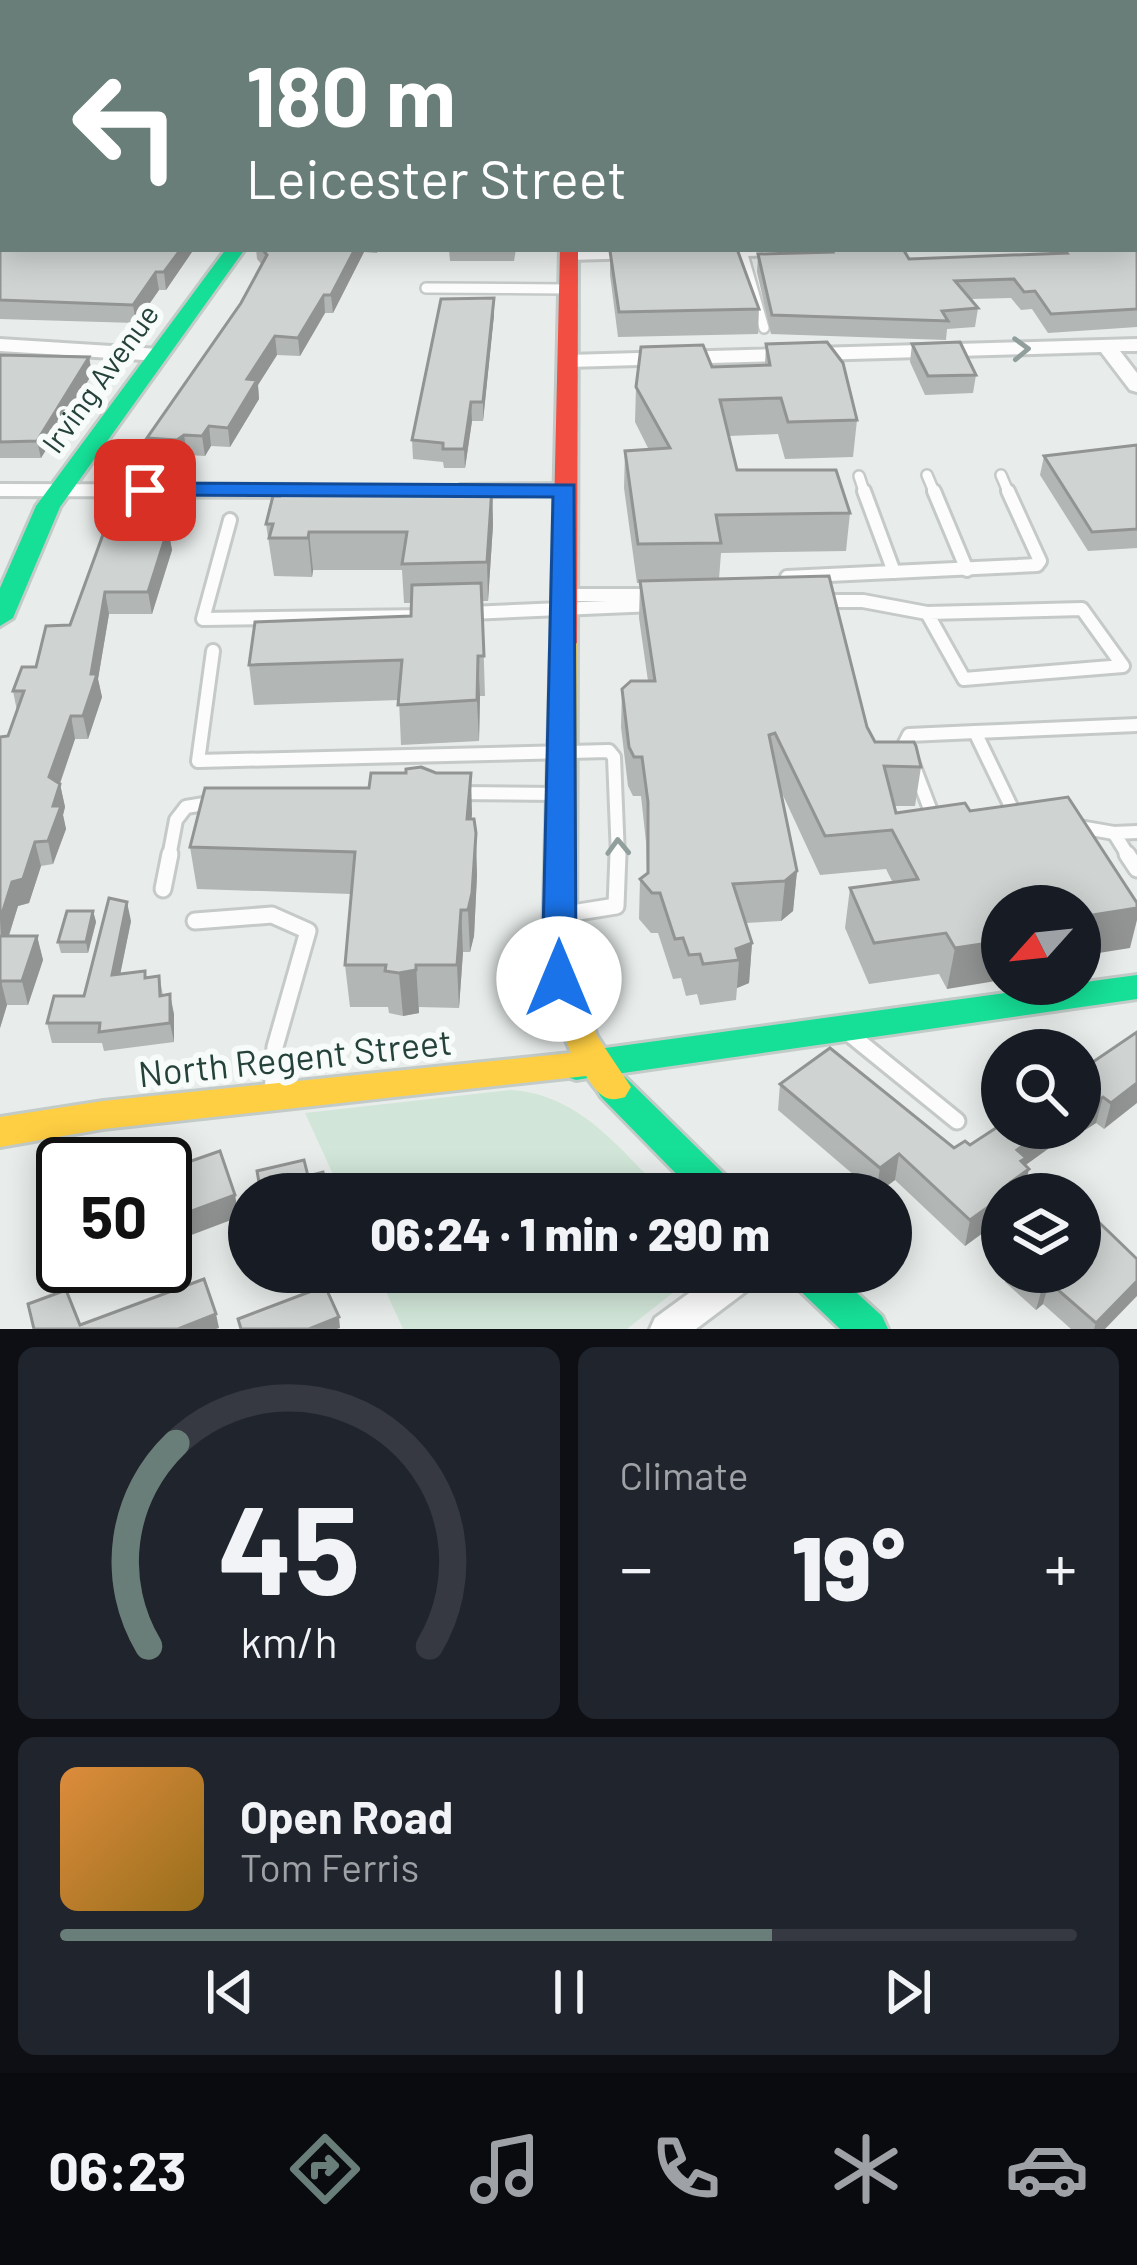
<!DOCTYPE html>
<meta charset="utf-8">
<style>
:root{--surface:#171b24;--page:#20242c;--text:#f1f3f6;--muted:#9ea1a6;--line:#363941;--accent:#697e78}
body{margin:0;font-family:Barlow,sans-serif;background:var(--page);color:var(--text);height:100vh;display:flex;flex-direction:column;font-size:45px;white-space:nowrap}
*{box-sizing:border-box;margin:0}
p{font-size:39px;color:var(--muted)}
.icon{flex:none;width:66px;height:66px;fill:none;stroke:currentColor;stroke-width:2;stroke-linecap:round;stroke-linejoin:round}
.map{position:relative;height:1329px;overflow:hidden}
.panel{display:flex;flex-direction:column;gap:18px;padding:18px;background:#0d0f14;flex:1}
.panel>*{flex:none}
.guide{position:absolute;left:0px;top:0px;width:1137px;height:252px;box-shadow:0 6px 30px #0003;background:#697e78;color:#fff;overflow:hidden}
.needle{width:78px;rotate:243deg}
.controls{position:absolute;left:981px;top:885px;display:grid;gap:24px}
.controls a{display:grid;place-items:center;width:120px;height:120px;border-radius:50%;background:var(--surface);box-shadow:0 6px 30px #0003;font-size:60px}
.speed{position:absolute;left:36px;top:1137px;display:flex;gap:24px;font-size:60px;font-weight:700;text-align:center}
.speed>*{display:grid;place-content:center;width:156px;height:156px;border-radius:50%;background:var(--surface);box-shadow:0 6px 30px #0003;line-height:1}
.speed .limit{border:6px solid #111;border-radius:18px;background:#fff;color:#111}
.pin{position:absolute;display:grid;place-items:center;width:102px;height:102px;color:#fff;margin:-51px;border-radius:24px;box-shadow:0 6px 18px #0006}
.me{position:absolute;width:132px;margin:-66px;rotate:0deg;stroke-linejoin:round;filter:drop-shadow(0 0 9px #0008)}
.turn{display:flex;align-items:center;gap:42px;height:252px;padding:0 48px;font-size:54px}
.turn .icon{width:156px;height:156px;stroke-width:2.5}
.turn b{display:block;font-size:84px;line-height:102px}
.big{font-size:90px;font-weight:800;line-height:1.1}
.panel .widget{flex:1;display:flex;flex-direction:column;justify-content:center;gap:18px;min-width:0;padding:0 42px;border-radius:18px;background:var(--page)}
.panel .dial{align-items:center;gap:0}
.dial svg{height:312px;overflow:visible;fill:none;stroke:var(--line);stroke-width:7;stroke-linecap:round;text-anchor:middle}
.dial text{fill:var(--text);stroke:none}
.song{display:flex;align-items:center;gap:36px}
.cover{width:144px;height:144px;border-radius:18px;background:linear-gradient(135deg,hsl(30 70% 55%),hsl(40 70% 35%))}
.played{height:12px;border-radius:6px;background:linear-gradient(90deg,var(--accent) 70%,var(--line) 70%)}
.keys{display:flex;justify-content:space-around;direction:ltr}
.heat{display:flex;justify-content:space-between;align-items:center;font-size:66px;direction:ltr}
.panel .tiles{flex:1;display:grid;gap:18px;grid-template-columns:1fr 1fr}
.widget:last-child{grid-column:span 2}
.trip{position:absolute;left:228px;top:1173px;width:684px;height:120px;border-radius:60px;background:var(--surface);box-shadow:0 6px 30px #0003;font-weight:800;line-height:120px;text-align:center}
.tabs{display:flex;height:192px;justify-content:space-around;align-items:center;background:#090b0e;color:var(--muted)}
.tabs .icon{width:84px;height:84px}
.tabs .on{color:var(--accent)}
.tabs b{font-size:54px;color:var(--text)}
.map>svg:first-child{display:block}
.green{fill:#d1e6d8}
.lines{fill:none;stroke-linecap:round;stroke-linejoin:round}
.lane-far2-casing{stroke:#c5cac8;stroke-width:14}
.lane-far1-casing{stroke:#c5cac8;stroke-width:18}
.lane-casing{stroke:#c5cac8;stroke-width:21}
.street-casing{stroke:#c5cac8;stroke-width:6}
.fast-casing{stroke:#c3cbc8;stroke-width:6}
.slow-casing{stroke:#c3cbc8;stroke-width:6}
.jam-casing{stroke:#c3cbc8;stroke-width:6}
.lane-far2{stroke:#fcfcfc;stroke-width:9}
.lane-far1{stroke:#fcfcfc;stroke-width:12}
.lane{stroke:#fcfcfc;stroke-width:15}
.street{fill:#fcfcfc;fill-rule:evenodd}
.fast{fill:#16e098;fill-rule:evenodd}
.slow{fill:#ffcf43;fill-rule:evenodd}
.jam{fill:#f24e42;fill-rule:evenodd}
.wall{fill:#b2b6b5}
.shaded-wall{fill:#919493}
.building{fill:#cfd4d2;stroke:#919493;stroke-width:3}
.oneway{stroke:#909f9b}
.route{fill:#1a73e8;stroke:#114b97;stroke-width:3}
.labels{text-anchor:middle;stroke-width:12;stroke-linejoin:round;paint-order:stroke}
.street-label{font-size:30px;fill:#24423a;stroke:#f7fbf9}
.near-street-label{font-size:36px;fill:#24423a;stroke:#f7fbf9}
</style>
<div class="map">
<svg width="1137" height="1329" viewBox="0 0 1137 1329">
<rect width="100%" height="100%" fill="#e8edeb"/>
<!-- green -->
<g class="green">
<path d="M511 1090C579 1094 619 1148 665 1194H342L305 1113Z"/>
<path d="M377 1272H699L627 1329H403Z"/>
</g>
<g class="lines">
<defs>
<g id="lane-far2">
<path d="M742 251 764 328"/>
<path d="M426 288 567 289"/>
<path d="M927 475 935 494"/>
<path d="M1001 475 1009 494"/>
<path d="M859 476 865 494"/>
</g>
<g id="lane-far1">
<path d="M864 491 894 572"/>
<path d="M934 491 967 570"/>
<path d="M230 520 203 619 426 616"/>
<path d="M787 577 1037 565 1040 561 1008 491"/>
<path d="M569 595H651"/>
<path d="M824 601H863L927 613"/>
<path d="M1082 609 1123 666 964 679 927 613Z"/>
<path d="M470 613 654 605"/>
<path d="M213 651 198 761 609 751 614 757 618 857"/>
<path d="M975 732 1137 725"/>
<path d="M458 793 558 794"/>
<path d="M935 822 905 743 909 735 975 732 1017 819"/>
<path d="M1074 826 1114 833"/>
<path d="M169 857 176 820 186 807 216 802"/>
<path d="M1129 857 1114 833 1137 832"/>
</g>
<g id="lane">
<path d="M1127 854 1137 869"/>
<path d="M163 889 170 854"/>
<path d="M566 914 616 906 618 854"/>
<path d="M195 921 272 915 308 931 275 1047 272 1095"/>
<path d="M851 1035 957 1121"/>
</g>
<g id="street">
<path d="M3 52V62L0 63V53Z"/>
<rect x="1134" y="154" width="3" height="10"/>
<rect x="1134" y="237" width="3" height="10"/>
<path d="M645 249 649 253 641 258 568 260 560 255 568 250Z"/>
<path d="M700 249H832L824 254 706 257 700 256Z"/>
<path d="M0 339 159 349 168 355 159 361 0 351Z"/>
<path d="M1137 339V351H1120L1137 373V392L1130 390 1101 352 568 367 559 361 568 355Z"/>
<path d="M0 484 311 485 321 491 311 497 0 496Z"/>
<path d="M565 484 572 486 575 490 572 494 460 497 450 491 460 485Z"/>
<path d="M718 1272H762L757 1283 696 1329H650L655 1318Z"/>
</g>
<g id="fast">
<path d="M410 0H424L408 3Z"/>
<path d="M226 249H245L60 507 13 618 0 626V588L36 506Z"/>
<path d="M1137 975V999L616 1074 625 1077 733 1183 739 1194H696L601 1097 595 1087 606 1075 576 1080 564 1076 559 1066 564 1056 576 1052Z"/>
<path d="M788 1272H834L882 1316 888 1329H840L793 1284Z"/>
</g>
<path id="slow" d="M564 635 577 643 576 979 597 1036 631 1087 625 1097C604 1104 598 1093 586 1076L103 1129 0 1147V1117L103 1101 571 1053 542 979 551 643Z"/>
<path id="jam" d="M560 249H578L577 643 564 651 551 643Z"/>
</defs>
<!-- lane-far2 casing -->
<use href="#lane-far2" class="lane-far2-casing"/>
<!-- lane-far1 casing -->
<use href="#lane-far1" class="lane-far1-casing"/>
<!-- lane casing -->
<use href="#lane" class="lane-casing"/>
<!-- street casing -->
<use href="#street" class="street-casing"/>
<!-- fast casing -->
<use href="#fast" class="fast-casing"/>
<!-- slow casing -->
<use href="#slow" class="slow-casing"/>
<!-- jam casing -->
<use href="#jam" class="jam-casing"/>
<!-- lane-far2 -->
<use href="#lane-far2" class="lane-far2"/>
<!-- lane-far1 -->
<use href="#lane-far1" class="lane-far1"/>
<!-- lane -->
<use href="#lane" class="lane"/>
<!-- street -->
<use href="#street" class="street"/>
<!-- fast -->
<use href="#fast" class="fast"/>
<!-- slow -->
<use href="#slow" class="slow"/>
<!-- jam -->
<use href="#jam" class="jam"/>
</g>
<!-- wall -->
<g class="wall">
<path d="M0 0H397L395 3H3V50L2 48 0 50Z"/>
<path d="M496 0H679L680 3H497Z"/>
<path d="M762 0H1137V120H1134V3H764Z"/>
<rect x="0" y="154" width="3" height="52"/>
<path d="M1134 182 1137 186V224H1134Z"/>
<path d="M0 214 3 249H194L166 290H159L136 323 0 319Z"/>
<path d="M256 249H379L377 253 364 252 333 313H325L300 356 277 355 258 385 259 399 230 447 211 446 205 456 187 455 180 460 150 458 147 438 241 303 262 265 257 259Z"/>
<path d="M449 249H516L514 261H450Z"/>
<path d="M827 249H903L909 259 1051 254 1047 249H1134L1137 250V327L1048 333 1032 309 1021 310 1011 298 970 299 978 308 975 327 947 329 946 340 771 334 757 272 758 254 827 252Z"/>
<path d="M610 251 759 309 758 334 618 337 610 275Z"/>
<path d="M494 298V315L483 421H472L465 468H444L443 462 413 459 412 440Z"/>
<path d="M766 344 857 420 853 457 785 459 778 434 729 436 737 470 850 513 846 551 721 553 719 579 867 727 875 742 921 767 915 806H894L896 813 970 811 1130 948 1080 906 947 989 939 974 869 984 845 928 850 888 893 883 886 869 820 875 781 791 797 871 793 911 781 921 745 923 752 943 749 983 737 988 736 1000 700 1005 697 994 686 996 681 978 673 979 658 933H651L639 919 640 879 647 874 646 842 641 796H633L628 786 621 727 622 689 648 681 639 618 640 583H637L624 488 625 451 649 450 635 422 636 387 712 367 765 365Z"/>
<path d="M912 344 976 375 973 393 925 395 910 362Z"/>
<path d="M0 355 89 357 92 374 41 458H0Z"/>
<path d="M1137 445V548L1088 551 1040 475 1044 456Z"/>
<path d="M492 487 493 525 488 601H482L485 696H480L479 741 401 745 399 700 254 705 249 665 411 616V603H404L402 570H313L312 577 274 576 266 524Z"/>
<path d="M168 529 172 550 152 614H109L98 679 102 697 88 739H75L60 784 65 807 63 815 66 829 53 864 41 866 29 903 18 906 9 936H37L43 960 28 1005H7L0 1028 8 736 17 711 13 691 36 667 70 625Z"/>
<path d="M472 819 477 875 474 936 470 952H463L459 1008 419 1007V1013L403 1016 389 1013 388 1007H350L345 965 351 894 197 889 190 847Z"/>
<path d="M93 911 96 922 88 953H61L58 942Z"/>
<path d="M131 921 120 974 146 978 159 976 163 995 174 1014V1042L104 1051 102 1043H52L47 1023 84 996Z"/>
<path d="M1137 1032 1104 1129 1096 1123 1085 1130 1078 1128H1080V1053L1093 1062Z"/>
<path d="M780 1084 954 1148 970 1145 1001 1125 998 1123 1002 1105V1128L1025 1165 1002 1194V1219L965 1246 895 1180 876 1194 778 1110Z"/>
<path d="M1007 1272H1080L1105 1329H1071L1043 1304 1036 1310 1005 1282Z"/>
</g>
<!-- shaded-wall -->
<g class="shaded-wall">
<path d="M181 249H194L166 290 164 272Z"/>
<path d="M355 249H364V252L333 313 331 295Z"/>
<path d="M156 272 159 290 136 323 133 305Z"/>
<path d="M324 295 325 313 300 356 298 338Z"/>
<path d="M494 298V315L483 421V402Z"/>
<path d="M275 336 277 355 258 385 259 399 230 447 228 428 247 379Z"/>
<path d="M89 357 92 374 41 458 37 441Z"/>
<path d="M471 402 472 421 465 468 464 449Z"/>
<path d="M209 426 211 446 205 456 202 436Z"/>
<path d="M184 435 187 455 180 460 177 440Z"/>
<path d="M492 487 493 525 488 601 487 562Z"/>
<path d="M168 529 172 550 152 614 148 592Z"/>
<path d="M309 532 313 570 312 577 308 538Z"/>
<path d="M105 592 109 614 98 679 102 697 88 739 83 716Z"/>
<path d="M478 656 480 696 479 741 477 700Z"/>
<path d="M71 716 75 739 54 800 49 777Z"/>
<path d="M471 773 472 814 469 860 467 819Z"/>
<path d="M60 784 65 807 63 815 66 829 53 864 48 841 53 806Z"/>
<path d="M476 833 477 875 474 936 470 952 468 910Z"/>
<path d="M35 842 41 866 29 903 18 906 1 960 0 920 12 882Z"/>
<path d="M797 871 793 911 781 921 785 881Z"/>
<path d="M127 902 131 921 116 995 112 975Z"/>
<path d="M1137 908V920L1130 948 1080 956V917Z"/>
<path d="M461 910 463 952 459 1008 457 965Z"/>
<path d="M93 911 96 922 88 953 86 942Z"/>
<path d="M37 936 43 960 28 1005 22 981Z"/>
<path d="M1002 941V980L947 989 955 948Z"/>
<path d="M752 943 749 983 737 988 739 960 736 949Z"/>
<path d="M416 965 419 1013 403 1016 399 973Z"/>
<path d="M1 981 7 1005 0 1028V984Z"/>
<path d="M170 994 174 1014V1042L170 1023Z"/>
<path d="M1137 1083V1103L1104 1129 1111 1103Z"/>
<path d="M1103 1097 1096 1123 1085 1130 1092 1105Z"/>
<path d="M1048 1128H1077L1023 1167 1029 1169 1023 1194H1007L1017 1150Z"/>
<path d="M899 1154 895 1180 876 1194 880 1168Z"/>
<path d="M235 1195 239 1217 165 1245V1221Z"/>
<path d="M1002 1197V1219L965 1246 970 1220Z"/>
<path d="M73 1266H125L126 1271 79 1288Z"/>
<path d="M1137 1281V1296L1105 1329H1094L1096 1323Z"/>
<path d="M1049 1282 1043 1304 1036 1310 1042 1288Z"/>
<path d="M216 1314 219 1328 216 1329H178Z"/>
<path d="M339 1317 340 1328 337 1329H309Z"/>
</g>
<!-- building -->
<g class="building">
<path d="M0 0H207L204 3H3V40L0 35Z"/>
<path d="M283 0H385L382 3H280Z"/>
<path d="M501 0H600L571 3H502Z"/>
<path d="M614 0H679L680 3H614Z"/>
<path d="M770 0H1137V5H1134V3H771Z"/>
<rect x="1134" y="20" width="3" height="45"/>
<path d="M3 71V137L0 135V74Z"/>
<rect x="1134" y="79" width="3" height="25"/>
<rect x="0" y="154" width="3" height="35"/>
<path d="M1134 182 1137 186V207H1134Z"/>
<path d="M3 211V249H181L164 272H156L133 305 0 300V214Z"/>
<path d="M1134 247 1137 250V309L1051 314 1035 291 1024 292 1014 279 955 281 978 308 942 311 948 321 772 315 758 254 833 252 832 249H903L909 259 1067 253 1064 249H1134Z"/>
<path d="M262 249H355L331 295H324L298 338 275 336 247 379 257 380 228 428 209 426 202 436 184 435 177 440 147 438 241 303 267 255Z"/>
<path d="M614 249H737L759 309 619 312 610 251Z"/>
<path d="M494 298 483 402H471L464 449H443V443L412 440 441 299Z"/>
<path d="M827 342 843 363 857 420 788 422 781 398 720 400 737 470H836L850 513 716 515 721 543 638 544 625 451 670 448 636 387 641 347 703 345 712 367 770 365 766 344Z"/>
<path d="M960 342 976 375 928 376 912 344Z"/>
<path d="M0 355 89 357 37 441 0 442Z"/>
<path d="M1137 445V529L1092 532 1044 456Z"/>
<path d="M282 487H492L487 562 402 564 407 532H309L308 538H269L273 524H266L273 496H280Z"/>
<path d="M105 529H168L148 592H105L91 674H97L83 716H71L49 777 60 784 53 806H61L48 841 35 842 23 879 12 882 0 920V737L8 736 24 691H13L22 667H36L46 626 70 625Z"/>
<path d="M829 576 867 727 875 742H914L916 746 921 767 884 766 896 813 965 803 970 811 1068 797 1137 903V908L1080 917V906H1002V941L955 948 946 933 874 943 850 888 918 879 892 830 825 836 775 733 769 735 797 871 785 881 733 884 752 943 736 949 739 960 703 964 700 954 689 955 683 938 675 939 660 893H652L640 879 648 873V802L642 757H634L629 747 622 689 631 681H655L640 581Z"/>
<path d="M481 583 484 656H478L477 700 398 705 402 660 249 665 255 622 411 616 412 585Z"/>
<path d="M421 767 436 773H471L467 819H474L476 833 472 893 468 910H461L457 965H416V970L399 973 385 971 386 965H345L355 852 190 847 205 788H369L371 773H406V769Z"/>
<path d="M109 898 127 902 112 975 145 971V978L159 976 160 996 170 994V1023L99 1032 100 1023H47L54 996H84Z"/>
<path d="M67 911H93L86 942H58Z"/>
<path d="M0 936H37L22 981H1L0 984Z"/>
<path d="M1049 1031 1076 1050H1023Z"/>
<path d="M1137 1032V1083L1111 1103 1103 1097 1092 1105 1084 1102 1080 1105V1053L1093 1062Z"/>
<path d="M830 1048 954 1148 965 1141 970 1145 1002 1124V1128H1048L1017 1150 1026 1158 1021 1161 1029 1169 1011 1182 1016 1187 1007 1194H1002V1197L970 1220 899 1154 880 1168 780 1084Z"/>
<path d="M220 1151 235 1195 165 1221V1170Z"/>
<path d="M304 1160 308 1176 323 1172 328 1194H261L257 1171Z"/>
<path d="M63 1190V1231L53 1194Z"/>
<path d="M1080 1204 1137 1259V1281L1096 1323 1049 1282 1042 1288 1024 1272H1080Z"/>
<path d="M204 1279 216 1314 178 1329H34L28 1304 66 1290 80 1325Z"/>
<path d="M325 1286 339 1317 309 1329H241L238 1319Z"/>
</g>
<!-- one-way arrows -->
<defs><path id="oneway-chevron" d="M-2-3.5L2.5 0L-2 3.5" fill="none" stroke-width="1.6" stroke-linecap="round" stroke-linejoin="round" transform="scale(3)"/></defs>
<g class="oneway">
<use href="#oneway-chevron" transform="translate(1021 349) rotate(-2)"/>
<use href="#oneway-chevron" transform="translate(618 847) rotate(-92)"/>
</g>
<!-- route -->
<path class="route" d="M145 483 574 485 576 979 571 988H547L542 979 553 497 136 495 133 490Z"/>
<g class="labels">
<!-- street labels -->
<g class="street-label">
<text transform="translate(101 379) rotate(-54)" y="10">Irving Avenue</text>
</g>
<!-- near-street labels -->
<g class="near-street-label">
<text transform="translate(295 1058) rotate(-6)" y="13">North Regent Street</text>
</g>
</g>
</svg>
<div class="controls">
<a><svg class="needle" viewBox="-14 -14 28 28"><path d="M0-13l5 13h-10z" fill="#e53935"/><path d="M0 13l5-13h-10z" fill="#9ea1a6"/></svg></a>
<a><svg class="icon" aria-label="search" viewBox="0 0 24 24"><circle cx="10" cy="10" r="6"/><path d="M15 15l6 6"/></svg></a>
<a><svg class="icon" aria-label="layers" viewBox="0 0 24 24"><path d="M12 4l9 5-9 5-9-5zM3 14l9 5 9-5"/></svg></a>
</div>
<div class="speed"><div class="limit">50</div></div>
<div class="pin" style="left:145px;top:490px;background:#d93025"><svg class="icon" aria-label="arrive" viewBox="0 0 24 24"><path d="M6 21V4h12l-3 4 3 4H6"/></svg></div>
<svg class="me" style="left:559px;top:979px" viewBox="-20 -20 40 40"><circle r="19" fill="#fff"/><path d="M0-13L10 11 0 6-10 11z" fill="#1a73e8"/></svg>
<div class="trip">06:24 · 1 min · 290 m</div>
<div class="guide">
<div class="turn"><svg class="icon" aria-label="left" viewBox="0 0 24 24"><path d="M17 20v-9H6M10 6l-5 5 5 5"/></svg><div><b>180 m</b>Leicester Street</div></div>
</div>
</div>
<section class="panel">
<div class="tiles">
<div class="widget dial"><svg viewBox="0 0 100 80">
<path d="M14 69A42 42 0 1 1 86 69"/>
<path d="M14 69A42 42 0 0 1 21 17" stroke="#697e78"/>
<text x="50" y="56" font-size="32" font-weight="700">45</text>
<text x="50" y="72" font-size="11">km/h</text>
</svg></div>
<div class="widget"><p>Climate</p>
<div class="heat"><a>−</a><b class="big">19°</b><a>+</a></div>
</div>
<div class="widget">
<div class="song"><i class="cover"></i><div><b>Open Road</b><p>Tom Ferris</p></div></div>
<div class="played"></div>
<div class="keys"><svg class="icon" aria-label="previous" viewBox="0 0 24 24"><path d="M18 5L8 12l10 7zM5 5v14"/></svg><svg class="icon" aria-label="pause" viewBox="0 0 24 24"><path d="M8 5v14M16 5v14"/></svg><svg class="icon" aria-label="next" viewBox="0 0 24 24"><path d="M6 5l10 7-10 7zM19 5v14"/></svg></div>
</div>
</div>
</section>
<nav class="tabs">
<b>06:23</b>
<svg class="icon on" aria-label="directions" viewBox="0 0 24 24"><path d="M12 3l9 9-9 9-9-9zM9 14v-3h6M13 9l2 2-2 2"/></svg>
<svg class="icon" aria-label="music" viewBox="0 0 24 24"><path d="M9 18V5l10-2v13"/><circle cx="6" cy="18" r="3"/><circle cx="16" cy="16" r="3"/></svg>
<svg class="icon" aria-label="phone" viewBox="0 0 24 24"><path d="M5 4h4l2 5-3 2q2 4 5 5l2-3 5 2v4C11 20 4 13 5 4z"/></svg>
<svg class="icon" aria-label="climate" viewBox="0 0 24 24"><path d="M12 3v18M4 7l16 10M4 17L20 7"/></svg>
<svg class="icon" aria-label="car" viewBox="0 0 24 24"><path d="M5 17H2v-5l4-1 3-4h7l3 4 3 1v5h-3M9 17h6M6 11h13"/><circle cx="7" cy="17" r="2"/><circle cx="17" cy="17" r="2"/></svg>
</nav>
